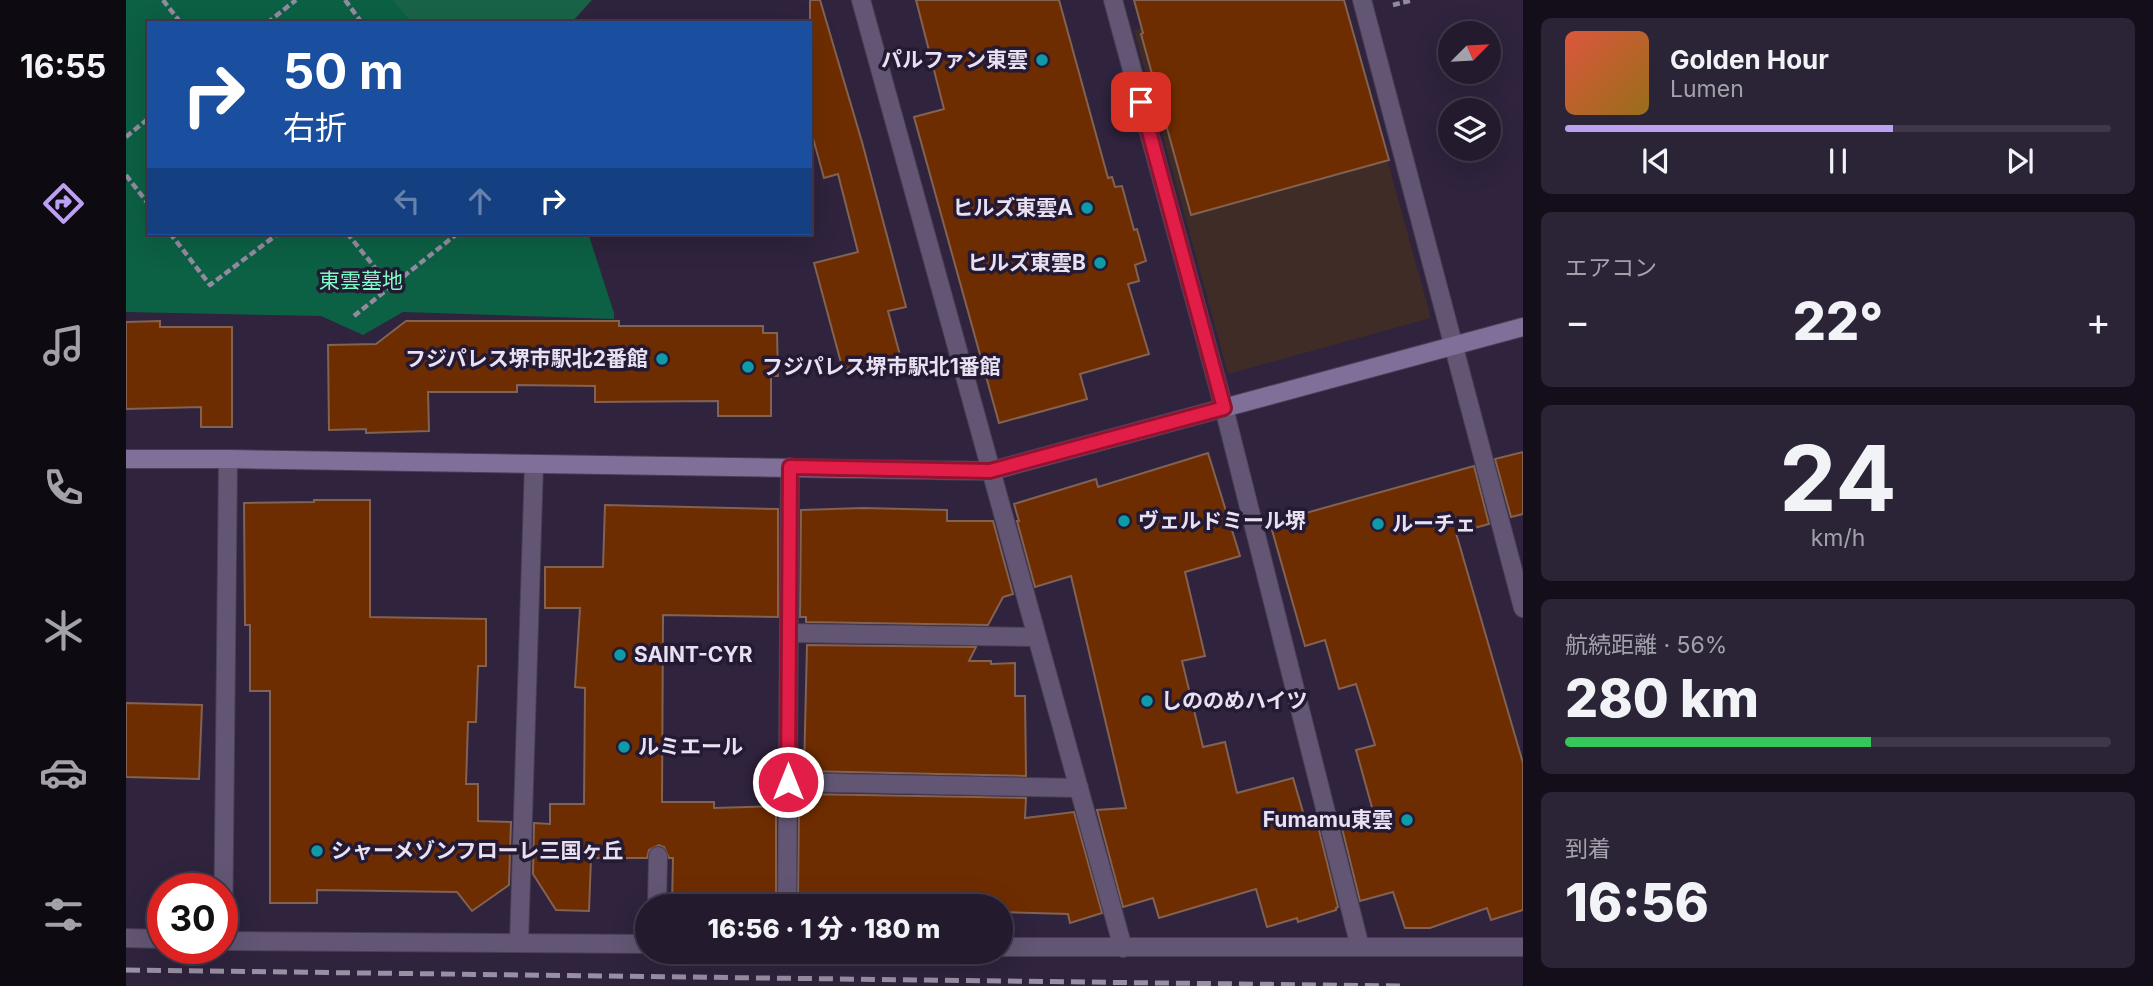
<!DOCTYPE html>
<html lang="ja">
<meta charset="utf-8">
<style>
:root{--surface:#231a2e;--page:#2b2336;--text:#f1f3f6;--muted:#a3a1aa;--line:#40384a;--accent:#bca0f2}
body{margin:0;font-family:Inter,"Noto Sans JP",sans-serif;background:var(--page);color:var(--text);height:100vh;display:flex;flex-direction:column;font-size:26px;white-space:nowrap}
*{box-sizing:border-box;margin:0}
p{font-size:23px;color:var(--muted)}
.icon{flex:none;width:38px;height:38px;fill:none;stroke:currentColor;stroke-width:2;stroke-linecap:round;stroke-linejoin:round}
.map{position:relative;flex:1;overflow:hidden}
.sheet{display:flex;flex-direction:column;gap:18px;padding:18px;background:#130e19;width:630px}
.sheet>*{flex:none}
.guide{position:absolute;left:21px;top:21px;width:665px;height:214px;border-radius:0px;box-shadow:0 7px 28px #0002,0 0 0 2px var(--line);background:#1a4fa0;color:#fff;overflow:hidden}
.needle{width:46px;rotate:66deg}
.fabs{position:absolute;left:1312px;top:21px;display:grid;gap:14px}
.fabs a{display:grid;place-items:center;width:63px;height:63px;border-radius:50%;background:var(--surface);box-shadow:0 7px 28px #0002,0 0 0 2px var(--line);font-size:35px}
.speed{position:absolute;left:21px;top:873px;display:flex;gap:14px;font-size:35px;font-weight:700;text-align:center}
.speed>*{display:grid;place-content:center;width:91px;height:91px;border-radius:50%;background:var(--surface);box-shadow:0 7px 28px #0002,0 0 0 2px var(--line);line-height:1}
.speed .limit{border:10px solid #d22;background:#fff;color:#111}
.pin{position:absolute;display:grid;place-items:center;width:60px;height:60px;color:#fff;margin:-30px;border-radius:14px;box-shadow:0 4px 10px #0006}
.me{position:absolute;width:77px;margin:-38px;rotate:0deg;stroke-linejoin:round;filter:drop-shadow(0 0 5px #0008)}
.turn{display:flex;align-items:center;gap:24px;height:147px;padding:0 21px;font-size:32px}
.turn .icon{width:91px;height:91px;stroke-width:2.5}
.turn b{display:block;font-size:49px;line-height:60px}
.lanes{display:flex;align-items:center;height:66px;padding:0 21px;background:#0003;justify-content:center;gap:35px;direction:ltr}
.lanes .off{opacity:.35}
.big{font-size:52px;font-weight:800;line-height:1.1}
.sheet .tile{flex:1;display:flex;flex-direction:column;justify-content:center;gap:10px;min-width:0;padding:0 24px;border-radius:10px;background:var(--page)}
.sheet .dial{align-items:center;gap:0}
.dial b{font-size:91px;line-height:1}
.song{display:flex;align-items:center;gap:21px}
.cover{width:84px;height:84px;border-radius:10px;background:linear-gradient(135deg,hsl(10 70% 55%),hsl(40 70% 35%))}
.played{height:7px;border-radius:4px;background:linear-gradient(90deg,var(--accent) 60%,var(--line) 60%)}
.keys{display:flex;justify-content:space-around;direction:ltr}
.heat{display:flex;justify-content:space-between;align-items:center;font-size:38px;direction:ltr}
.charge{height:10px;border-radius:5px;background:linear-gradient(90deg,#34c759 56%,var(--line) 0)}
.trip{position:absolute;left:509px;top:894px;width:378px;height:70px;border-radius:35px;background:var(--surface);box-shadow:0 7px 28px #0002,0 0 0 2px var(--line);font-weight:800;line-height:70px;text-align:center}
main{display:flex;flex:1;min-height:0}
.dock{display:flex;flex-direction:column;width:126px;justify-content:space-around;align-items:center;background:#0e0a12;color:var(--muted)}
.dock .icon{width:49px;height:49px}
.dock .selected{color:var(--accent)}
.dock b{font-size:32px;color:var(--text)}
.map>svg:first-child{display:block}
.commercial{fill:#3f2c27}
.green{fill:#0c6044}
.forest{fill:#196348}
.building{fill:#6e2d01;stroke:#826252;stroke-width:2}
.lines{fill:none;stroke-linecap:round;stroke-linejoin:round}
.lane-casing{stroke:#493f55;stroke-width:20}
.street-casing{stroke:#493f55;stroke-width:20}
.secondary-casing{stroke:#493f55;stroke-width:20}
.path{stroke:#948aa0;stroke-width:4.5;stroke-dasharray:7 3.5;stroke-linecap:butt}
.lane{stroke:#635674;stroke-width:18}
.street{stroke:#635674;stroke-width:18}
.secondary{stroke:#806f99;stroke-width:18}
.rail{stroke:#9990a5;stroke-width:5;stroke-dasharray:14 7;stroke-linecap:butt}
.route-casing{stroke:#92132f;stroke-width:18}
.route{stroke:#e11d48;stroke-width:12}
.culture-dot{fill:#0f9aa8;stroke:#251a33;stroke-width:2.5}
.labels{text-anchor:middle;stroke-width:7;stroke-linejoin:round;paint-order:stroke}
.poi-label{font-size:21px;font-weight:bold;fill:#e8e1f2;stroke:#251a33;text-anchor:start}
.park-label{font-size:21px;fill:#7efcc8;stroke:#251a33}
</style>
<main>
<nav class="dock">
<b>16:55</b>
<svg class="icon selected" aria-label="directions" viewBox="0 0 24 24"><path d="M12 3l9 9-9 9-9-9zM9 14v-3h6M13 9l2 2-2 2"/></svg>
<svg class="icon" aria-label="music" viewBox="0 0 24 24"><path d="M9 18V5l10-2v13"/><circle cx="6" cy="18" r="3"/><circle cx="16" cy="16" r="3"/></svg>
<svg class="icon" aria-label="phone" viewBox="0 0 24 24"><path d="M5 4h4l2 5-3 2q2 4 5 5l2-3 5 2v4C11 20 4 13 5 4z"/></svg>
<svg class="icon" aria-label="climate" viewBox="0 0 24 24"><path d="M12 3v18M4 7l16 10M4 17L20 7"/></svg>
<svg class="icon" aria-label="car" viewBox="0 0 24 24"><path d="M5 17H2v-5l4-1 3-4h7l3 4 3 1v5h-3M9 17h6M6 11h13"/><circle cx="7" cy="17" r="2"/><circle cx="17" cy="17" r="2"/></svg>
<svg class="icon" aria-label="filters" viewBox="0 0 24 24"><path d="M4 7h16M4 17h16"/><circle cx="9" cy="7" r="2"/><circle cx="15" cy="17" r="2"/></svg>
</nav>
<div class="map">
<svg width="1397" height="986" viewBox="0 0 1397 986">
<rect width="100%" height="100%" fill="#2f233d"/>
<!-- commercial -->
<path class="commercial" d="M1119 0H1217L1305 318 1102 374 1008 30Z"/>
<!-- green -->
<path class="green" d="M0 0H347L380 23H23V233H462L488 313V319L277 312 237 335 195 316 0 312Z"/>
<!-- forest -->
<path class="forest" d="M267 0H466L445 23H286Z"/>
<!-- building -->
<g class="building">
<path d="M684 0H694L736 142 780 307 762 311 774 355 717 370 688 263 732 252 712 174 698 178 684 127Z"/>
<path d="M790 0H933L982 178 986 177 989 187 996 186 1008 230 1011 229 1020 261 1009 265 1013 281 1002 284 1023 354 954 374 961 399 873 423 788 117 818 109Z"/>
<path d="M1008 0H1218L1263 160 1065 215 1015 34 1017 33Z"/>
<path d="M34 321V327H106V427H75V407L0 409V322Z"/>
<path d="M280 321H493V326H637V333H651L652 376H645V416H592V401L469 402V386L391 385V392H302L303 431 240 433V429L203 430 202 345 250 344Z"/>
<path d="M1397 452V514L1385 517 1369 459Z"/>
<path d="M1082 453 1114 556 1059 572 1079 656 1056 661 1077 747 1099 742 1111 793 1167 778 1182 829 1192 826 1212 907 1210 908V910L1172 922 1171 918 1141 927 1130 889 1033 918 1027 898 997 907 971 810 1000 808 945 576 909 587 891 521H893L888 504 970 479 972 487Z"/>
<path d="M1348 466 1363 524 1330 533 1397 763V910L1365 920 1361 908 1304 928H1279L1267 892 1234 901 1214 820 1247 811 1230 750 1249 745 1230 684 1213 689 1199 640 1179 646 1144 523Z"/>
<path d="M188 500H244V617L360 619V666H352L350 722H342L340 784H352V821L385 822 383 885 346 911 331 892 191 890V903H144V691H124V625H119L118 503 188 502Z"/>
<path d="M479 505 652 509V617L537 615 536 802H588V808L650 806V897H624V906H546L547 858H543L538 847 533 845 523 850 521 858H465L463 911 430 910 407 874 408 823 424 824V804H458L459 688 449 687 454 608H419V567H477Z"/>
<path d="M737 508 821 510V521H867L887 594 877 597 862 625 680 622V617H674L675 510Z"/>
<path d="M681 645 850 647 843 661H865V664L889 663V696H899L900 776 678 771Z"/>
<path d="M0 703 76 705 73 779 0 777Z"/>
<path d="M678 794 900 798 899 818 948 812 976 913 944 923 942 914 875 912V906H691L692 897H672L673 805H678Z"/>
</g>
<g class="lines">
<defs>
<path id="lane" d="M531 906 532 856"/>
<g id="street">
<path d="M735 0 997 948"/>
<path d="M987 0 1098 408 1234 947"/>
<path d="M1236 0 1397 608"/>
<path d="M663 633 910 637"/>
<path d="M662 782 953 788"/>
<path d="M661 906 664 467"/>
<path d="M0 938 37 939"/>
<path d="M96 941 522 944"/>
<path d="M97 941 102 459"/>
<path d="M393 943 408 464"/>
<path d="M875 947H1397"/>
</g>
<path id="secondary" d="M0 459H102L865 471 1397 327"/>
</defs>
<!-- lane casing -->
<use href="#lane" class="lane-casing"/>
<!-- street casing -->
<use href="#street" class="street-casing"/>
<!-- secondary casing -->
<use href="#secondary" class="secondary-casing"/>
<!-- path -->
<g class="path">
<path d="M37 0 55 23"/>
<path d="M219 0 236 23"/>
<path d="M1267 5 1287 0"/>
<path d="M141 23 170 0"/>
<path d="M0 137 23 118"/>
<path d="M0 175 23 205"/>
<path d="M44 233 84 285 153 233"/>
<path d="M221 233 267 290"/>
<path d="M228 316 332 233"/>
</g>
<!-- lane -->
<use href="#lane" class="lane"/>
<!-- street -->
<use href="#street" class="street"/>
<!-- secondary -->
<use href="#secondary" class="secondary"/>
<!-- rail -->
<path class="rail" d="M0 970 1276 986"/>
</g>
<g class="lines">
<defs>
<path id="route" d="M662 782 664 467 864 471 1098 408 1015 102"/>
</defs>
<!-- route casing -->
<use href="#route" class="route-casing"/>
<!-- route -->
<use href="#route" class="route"/>
</g>
<!-- markers -->
<g class="culture-dot">
<circle cx="916" cy="60" r="7"/>
<circle cx="961" cy="208" r="7"/>
<circle cx="974" cy="263" r="7"/>
<circle cx="536" cy="359" r="7"/>
<circle cx="622" cy="367" r="7"/>
<circle cx="998" cy="521" r="7"/>
<circle cx="1252" cy="524" r="7"/>
<circle cx="494" cy="655" r="7"/>
<circle cx="1021" cy="701" r="7"/>
<circle cx="498" cy="747" r="7"/>
<circle cx="1281" cy="820" r="7"/>
<circle cx="191" cy="851" r="7"/>
</g>
<g class="labels">
<!-- poi labels -->
<g class="poi-label">
<text x="902" y="67" text-anchor="end">パルファン東雲</text>
<text x="947" y="215" text-anchor="end">ヒルズ東雲A</text>
<text x="960" y="270" text-anchor="end">ヒルズ東雲B</text>
<text x="522" y="366" text-anchor="end">フジパレス堺市駅北2番館</text>
<text x="636" y="374">フジパレス堺市駅北1番館</text>
<text x="1012" y="528">ヴェルドミール堺</text>
<text x="1266" y="531">ルーチェ</text>
<text x="508" y="662">SAINT-CYR</text>
<text x="1035" y="708">しののめハイツ</text>
<text x="512" y="754">ルミエール</text>
<text x="1267" y="827" text-anchor="end">Fumamu東雲</text>
<text x="205" y="858">シャーメゾンフローレ三国ヶ丘</text>
</g>
<!-- park labels -->
<g class="park-label">
<text x="235" y="288">東雲墓地</text>
</g>
</g>
</svg>
<div class="fabs">
<a><svg class="needle" viewBox="-14 -14 28 28"><path d="M0-13l5 13h-10z" fill="#e53935"/><path d="M0 13l5-13h-10z" fill="#a3a1aa"/></svg></a>
<a><svg class="icon" aria-label="layers" viewBox="0 0 24 24"><path d="M12 4l9 5-9 5-9-5zM3 14l9 5 9-5"/></svg></a>
</div>
<div class="speed"><div class="limit">30</div></div>
<div class="pin" style="left:1015px;top:102px;background:#d93025"><svg class="icon" aria-label="arrive" viewBox="0 0 24 24"><path d="M6 21V4h12l-3 4 3 4H6"/></svg></div>
<svg class="me" style="left:662px;top:782px" viewBox="-20 -20 40 40"><circle r="17" fill="#e11d48" stroke="#fff" stroke-width="3"/><path d="M0-11L8 9 0 5-8 9z" fill="#fff"/></svg>
<div class="trip">16:56 · 1 分 · 180 m</div>
<div class="guide">
<div class="turn"><svg class="icon" aria-label="right" viewBox="0 0 24 24"><path d="M7 20v-9h11M14 6l5 5-5 5"/></svg><div><b>50 m</b>右折</div></div>
<div class="lanes"><svg class="icon off" aria-label="left" viewBox="0 0 24 24"><path d="M17 20v-9H6M10 6l-5 5 5 5"/></svg><svg class="icon off" aria-label="ahead" viewBox="0 0 24 24"><path d="M12 20V5M6 11l6-6 6 6"/></svg><svg class="icon" aria-label="right" viewBox="0 0 24 24"><path d="M7 20v-9h11M14 6l5 5-5 5"/></svg></div>
</div>
</div>
<section class="sheet">
<div class="tile">
<div class="song"><i class="cover"></i><div><b>Golden Hour</b><p>Lumen</p></div></div>
<div class="played"></div>
<div class="keys"><svg class="icon" aria-label="previous" viewBox="0 0 24 24"><path d="M18 5L8 12l10 7zM5 5v14"/></svg><svg class="icon" aria-label="pause" viewBox="0 0 24 24"><path d="M8 5v14M16 5v14"/></svg><svg class="icon" aria-label="next" viewBox="0 0 24 24"><path d="M6 5l10 7-10 7zM19 5v14"/></svg></div>
</div>
<div class="tile"><p>エアコン</p>
<div class="heat"><a>−</a><b class="big">22°</b><a>+</a></div>
</div>
<div class="tile dial"><b>24</b><p>km/h</p></div>
<div class="tile"><p>航続距離 · 56%</p><b class="big">280 km</b><div class="charge"></div></div>
<div class="tile"><p>到着</p><b class="big">16:56</b></div>
</section>
</main>
